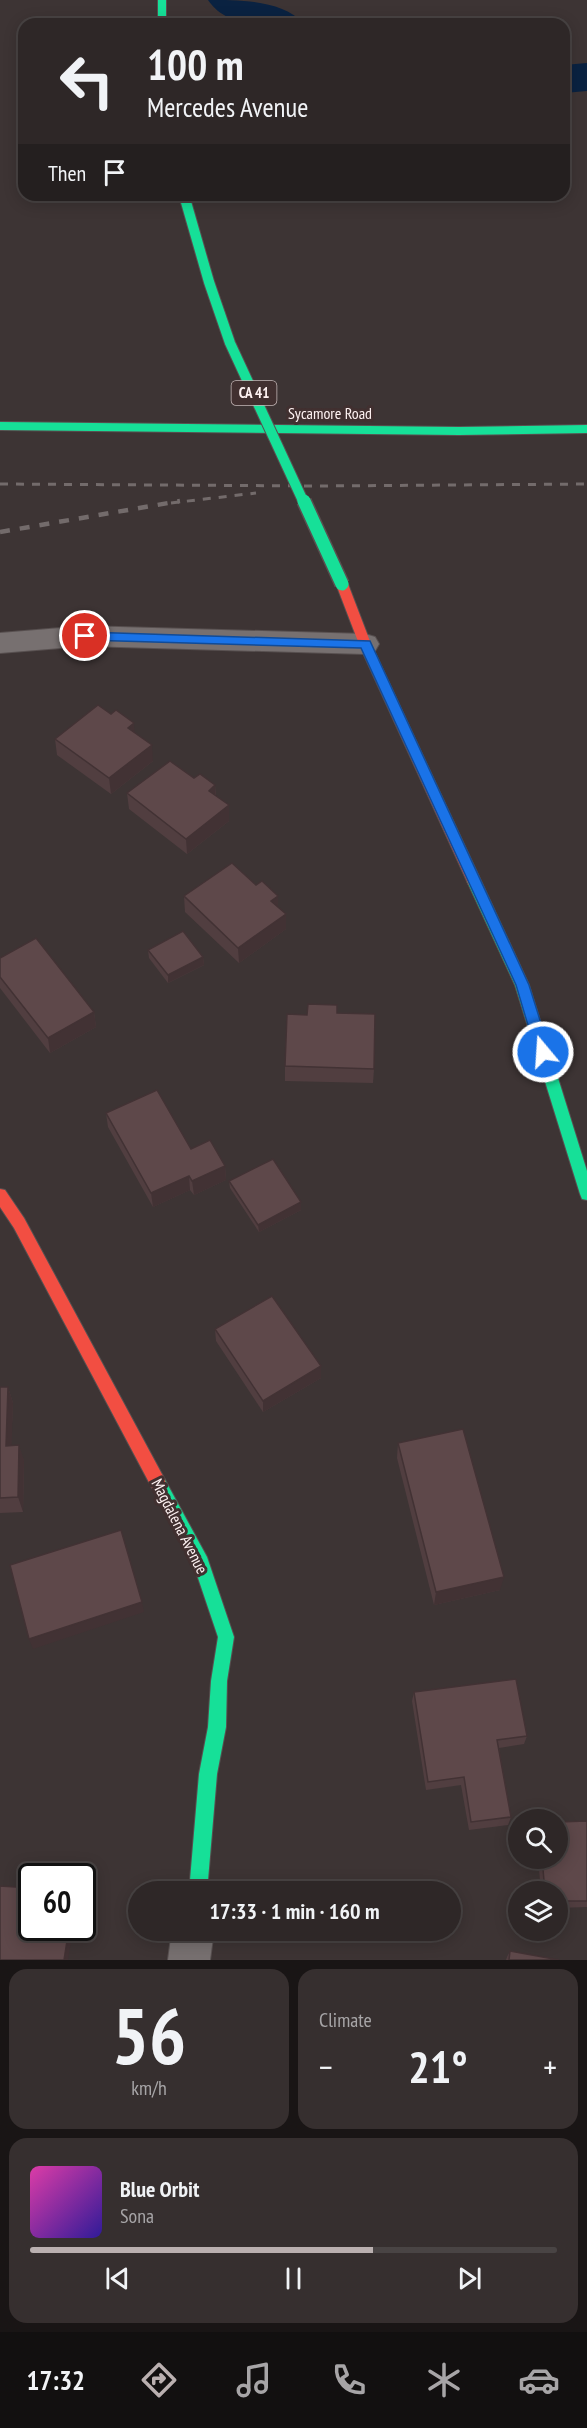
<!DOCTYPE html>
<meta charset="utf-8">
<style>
:root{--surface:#2e2727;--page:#362f2f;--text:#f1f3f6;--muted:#a7a5a7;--line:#494444;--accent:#bab0b0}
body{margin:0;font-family:"PT Sans Narrow",sans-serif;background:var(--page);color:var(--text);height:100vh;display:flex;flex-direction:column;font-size:22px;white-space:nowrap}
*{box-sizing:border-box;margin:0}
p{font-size:20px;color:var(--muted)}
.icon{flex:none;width:33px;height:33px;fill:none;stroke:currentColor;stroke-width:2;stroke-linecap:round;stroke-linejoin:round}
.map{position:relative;height:1960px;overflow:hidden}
.side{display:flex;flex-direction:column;gap:9px;padding:9px;background:#191515;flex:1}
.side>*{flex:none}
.guide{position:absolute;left:18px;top:18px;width:552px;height:183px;border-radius:18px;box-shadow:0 3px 15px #0003,0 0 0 2px var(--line);background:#2e2727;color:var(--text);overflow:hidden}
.tools{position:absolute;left:508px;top:1809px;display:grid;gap:12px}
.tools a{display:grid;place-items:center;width:60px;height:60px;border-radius:50%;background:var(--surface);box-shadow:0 3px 15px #0003,0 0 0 2px var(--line);font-size:30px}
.speed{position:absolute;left:18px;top:1863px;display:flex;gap:12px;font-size:30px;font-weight:700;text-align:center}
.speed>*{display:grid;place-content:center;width:78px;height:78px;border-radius:50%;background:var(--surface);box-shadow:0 3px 15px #0003,0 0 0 2px var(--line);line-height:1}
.speed .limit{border:3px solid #111;border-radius:9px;background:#fff;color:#111}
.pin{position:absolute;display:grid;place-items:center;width:51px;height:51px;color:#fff;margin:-26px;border:3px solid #fff;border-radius:50%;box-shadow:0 2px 6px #0007}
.me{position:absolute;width:66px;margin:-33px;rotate:342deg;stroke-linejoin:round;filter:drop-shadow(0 0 4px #0008)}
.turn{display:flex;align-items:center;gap:21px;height:126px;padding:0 30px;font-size:27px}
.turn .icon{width:78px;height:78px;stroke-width:2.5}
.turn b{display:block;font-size:42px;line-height:51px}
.then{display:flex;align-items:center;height:57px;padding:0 30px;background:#0003;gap:12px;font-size:22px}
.big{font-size:45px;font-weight:800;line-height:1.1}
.side .widget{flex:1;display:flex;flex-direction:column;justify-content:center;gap:9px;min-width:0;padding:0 21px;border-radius:18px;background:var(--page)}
.side .dial{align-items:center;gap:0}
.dial b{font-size:78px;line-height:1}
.song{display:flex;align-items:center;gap:18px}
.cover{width:72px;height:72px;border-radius:9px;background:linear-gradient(135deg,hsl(320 70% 55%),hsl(250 70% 35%))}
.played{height:6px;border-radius:3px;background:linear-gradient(90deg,var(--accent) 65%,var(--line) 65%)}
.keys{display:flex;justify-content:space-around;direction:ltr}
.heat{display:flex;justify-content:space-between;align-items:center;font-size:33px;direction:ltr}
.side .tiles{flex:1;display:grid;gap:9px;grid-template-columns:1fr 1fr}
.widget:last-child{grid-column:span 2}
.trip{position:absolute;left:128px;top:1881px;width:333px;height:60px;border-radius:30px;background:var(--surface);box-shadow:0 3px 15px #0003,0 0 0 2px var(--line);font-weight:800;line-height:60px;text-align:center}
.menu{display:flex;height:96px;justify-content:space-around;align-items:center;background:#121010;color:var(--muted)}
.menu .icon{width:42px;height:42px}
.menu .on{color:var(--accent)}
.menu b{font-size:27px;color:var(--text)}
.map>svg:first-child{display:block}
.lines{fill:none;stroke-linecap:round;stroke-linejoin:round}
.river{fill:#0a2241;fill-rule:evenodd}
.street-casing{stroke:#585050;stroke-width:2}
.fast-casing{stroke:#585050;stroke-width:2}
.jam-casing{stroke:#585050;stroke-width:2}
.street{fill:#777070;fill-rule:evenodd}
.fast{fill:#16e098;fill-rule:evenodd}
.jam{fill:#f24e42;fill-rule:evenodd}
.rail-far1{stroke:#736b6b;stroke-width:3;stroke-dasharray:8 8;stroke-linecap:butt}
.rail{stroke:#736b6b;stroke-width:4.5;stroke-dasharray:10 10;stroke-linecap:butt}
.fast-bridge-far1-casing{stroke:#585050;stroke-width:12;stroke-linecap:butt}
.fast-bridge-casing{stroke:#585050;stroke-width:16;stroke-linecap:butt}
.fast-bridge-far1{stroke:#16e098;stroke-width:10}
.fast-bridge{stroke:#16e098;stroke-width:13}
.wall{fill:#513e40}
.shaded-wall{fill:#423234}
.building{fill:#5e484a;stroke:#423234;stroke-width:1.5}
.route{fill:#1a73e8;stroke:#114b97;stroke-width:1.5}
.labels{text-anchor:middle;stroke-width:6;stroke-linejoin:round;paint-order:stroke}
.shield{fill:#413030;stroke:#c5b8b8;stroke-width:1.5}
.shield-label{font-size:15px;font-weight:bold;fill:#fef2f2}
.street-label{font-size:16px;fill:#fef2f2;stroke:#413030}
</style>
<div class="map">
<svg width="587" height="1960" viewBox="0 0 587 1960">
<rect width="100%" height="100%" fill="#3d3434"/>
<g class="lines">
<!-- river -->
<g class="river">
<path d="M208 0C240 0 283 0 304 24 271 24 229 31 208 0Z"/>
<path d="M587 63V91L564 93V65Z"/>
</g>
<defs>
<g id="street">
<path d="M85 626 365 634 375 637 379 644 375 651 365 654 85 646 0 653V633Z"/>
<path d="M172 1930H214L210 1960H168Z"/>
</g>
<g id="fast">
<rect x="158" y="0" width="8" height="24"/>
<path d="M0 422 459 427 587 425V433L459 435 0 430Z"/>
<path d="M474 876 481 881 529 985 587 1171V1200L582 1199 580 1194 515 985 467 881Z"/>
<path d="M158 1475 164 1478 207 1557 234 1637 227 1681 226 1727 217 1774 207 1892H189L199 1774 208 1727 211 1681 218 1637 194 1566 150 1483 152 1478Z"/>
</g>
<g id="jam">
<path d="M342 580 348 584 371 644 481 881 479 885H469L467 881 359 644 336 584Z"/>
<path d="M0 1189 5 1190 24 1218 164 1478 166 1483 164 1488 158 1491 152 1488 14 1228 0 1207Z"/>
</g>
</defs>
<!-- street casing -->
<use href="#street" class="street-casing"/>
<!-- fast casing -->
<use href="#fast" class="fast-casing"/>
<!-- jam casing -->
<use href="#jam" class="jam-casing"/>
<!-- street -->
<use href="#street" class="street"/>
<!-- fast -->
<use href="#fast" class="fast"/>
<!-- jam -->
<use href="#jam" class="jam"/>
<!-- rail-far1 -->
<g class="rail-far1">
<path d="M0 484 319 486 587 484"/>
<path d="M171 503 256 493"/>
</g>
<!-- rail -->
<path class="rail" d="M0 532 180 501"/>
<defs>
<path id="fast-bridge-far1" d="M184 195 209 282 230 343 304 503"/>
<path id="fast-bridge" d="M304 501 342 584"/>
</defs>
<!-- fast-bridge-far1 casing -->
<use href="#fast-bridge-far1" class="fast-bridge-far1-casing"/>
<!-- fast-bridge casing -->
<use href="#fast-bridge" class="fast-bridge-casing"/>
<!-- fast-bridge-far1 -->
<use href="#fast-bridge-far1" class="fast-bridge-far1"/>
<!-- fast-bridge -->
<use href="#fast-bridge" class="fast-bridge"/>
</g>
<!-- wall -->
<g class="wall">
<path d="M135 733 153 761 111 794 57 755 55 739Z"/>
<path d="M194 778 215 785 216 796 229 805V821L187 854 129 809 127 793Z"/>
<path d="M184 896 278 907 286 929 239 963 185 912Z"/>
<path d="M148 950 203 957 204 965 168 983 149 958Z"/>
<path d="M0 958 94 1012 96 1027 50 1053 0 988Z"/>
<path d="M337 1013 374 1069 373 1083 285 1081V1066L307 1015Z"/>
<path d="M106 1113 191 1149 225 1166 226 1180 194 1195 190 1190 153 1207 108 1127Z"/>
<path d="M229 1181 301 1210 259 1232 230 1188Z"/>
<path d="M215 1329 321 1378 263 1412 216 1341Z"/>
<path d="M0 1387H8L13 1403 11 1446 24 1460 23 1512 0 1513Z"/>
<path d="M398 1443 500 1590 434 1605 397 1458Z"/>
<path d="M414 1692 527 1736 524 1744 499 1748 511 1817 508 1825 469 1830 461 1785 426 1790 412 1701Z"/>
<path d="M587 1821V1907L558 1908V1892H541L538 1858H558Z"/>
<path d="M510 1951 559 1960H506L507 1957Z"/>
</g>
<!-- shaded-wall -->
<g class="shaded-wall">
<path d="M134 723 135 740 128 728Z"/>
<path d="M152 745 153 761 111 794 109 778Z"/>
<path d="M215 785 216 801 209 791Z"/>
<path d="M229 805V821L187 854 186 839Z"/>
<path d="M278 896V911L271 901Z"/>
<path d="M286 914V929L239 963 238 948Z"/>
<path d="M203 957 204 965 168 983V975Z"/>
<path d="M94 1012 96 1027 50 1053 48 1038Z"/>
<path d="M225 1166 226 1180 194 1195 192 1181Z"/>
<path d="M189 1176 190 1190 153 1207 151 1193Z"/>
<path d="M301 1202V1210L259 1232 258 1225Z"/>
<path d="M321 1366V1378L263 1412V1401Z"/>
<path d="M8 1387 13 1403 11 1461 6 1446Z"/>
<path d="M19 1445 24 1460 23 1512 18 1497Z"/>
<path d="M504 1577 500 1590 434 1605 436 1592Z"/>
<path d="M142 1602 144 1612 33 1649 29 1639Z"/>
<path d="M69 1928H73L68 1960H64Z"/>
</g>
<!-- building -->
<g class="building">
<path d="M98 705 111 714 116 710 134 723 128 728 152 745 109 778 55 739Z"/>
<path d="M170 761 194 778 200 774 215 785 209 791 229 805 186 839 127 793Z"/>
<path d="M232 863 256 885 262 881 278 896 271 901 286 914 238 948 184 896Z"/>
<path d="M183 931 203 957 168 975 148 950Z"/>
<path d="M36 938 94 1012 48 1038 0 977V958Z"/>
<path d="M308 1004 337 1005V1013L375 1014 374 1069 285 1066 287 1014 307 1015Z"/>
<path d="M157 1090 191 1149 210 1140 225 1166 192 1181 189 1176 151 1193 106 1113Z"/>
<path d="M273 1159 301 1202 258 1225 229 1181Z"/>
<path d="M272 1296 321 1366 263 1401 215 1329Z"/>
<path d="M0 1387H8L6 1446 19 1445 18 1497 0 1498Z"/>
<path d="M463 1429 504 1577 436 1592 398 1443Z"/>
<path d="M121 1530 142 1602 29 1639 10 1565Z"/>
<path d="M516 1679 527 1736 497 1740 511 1817 471 1822 464 1777 428 1782 414 1692Z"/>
<path d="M587 1821V1901H558V1892H545L542 1858H558V1822Z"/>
<path d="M0 1886 32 1888V1928H69L64 1960H0Z"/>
<path d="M510 1951 559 1960H509Z"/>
</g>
<!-- route -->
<path class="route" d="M85 632 370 641 529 985 550 1052 548 1056H538L536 1052 516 985 361 648 85 640 79 636Z"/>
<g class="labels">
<!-- shield labels -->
<rect class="shield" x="231.5" y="381" width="45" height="24" rx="4.5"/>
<g class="shield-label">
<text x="254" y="398">CA 41</text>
</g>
<!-- street labels -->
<g class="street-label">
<text x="330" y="419">Sycamore Road</text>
<text transform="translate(180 1526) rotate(63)" y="6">Magdalena Avenue</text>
</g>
</g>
</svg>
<div class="tools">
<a><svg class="icon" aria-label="search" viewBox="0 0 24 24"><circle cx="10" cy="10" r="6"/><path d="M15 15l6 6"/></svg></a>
<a><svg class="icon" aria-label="layers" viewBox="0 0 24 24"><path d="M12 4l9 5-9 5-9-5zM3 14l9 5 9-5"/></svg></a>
</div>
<div class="speed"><div class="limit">60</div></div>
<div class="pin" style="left:85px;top:636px;background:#d93025"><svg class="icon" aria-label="arrive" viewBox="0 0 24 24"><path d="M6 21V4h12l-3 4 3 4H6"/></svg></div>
<svg class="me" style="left:543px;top:1052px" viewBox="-20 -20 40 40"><circle r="17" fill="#1a73e8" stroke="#fff" stroke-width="3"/><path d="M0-11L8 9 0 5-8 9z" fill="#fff"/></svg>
<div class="trip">17:33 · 1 min · 160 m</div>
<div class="guide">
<div class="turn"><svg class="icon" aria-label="left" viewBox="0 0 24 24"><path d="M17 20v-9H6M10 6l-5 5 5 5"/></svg><div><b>100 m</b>Mercedes Avenue</div></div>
<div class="then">Then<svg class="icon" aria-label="arrive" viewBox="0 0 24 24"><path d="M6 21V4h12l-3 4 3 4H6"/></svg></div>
</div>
</div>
<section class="side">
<div class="tiles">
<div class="widget dial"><b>56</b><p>km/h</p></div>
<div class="widget"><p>Climate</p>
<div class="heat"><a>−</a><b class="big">21°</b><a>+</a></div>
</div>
<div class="widget">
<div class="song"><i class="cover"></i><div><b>Blue Orbit</b><p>Sona</p></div></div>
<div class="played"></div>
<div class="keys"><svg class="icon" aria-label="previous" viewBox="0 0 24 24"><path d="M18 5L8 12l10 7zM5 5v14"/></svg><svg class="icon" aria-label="pause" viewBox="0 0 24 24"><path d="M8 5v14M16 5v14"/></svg><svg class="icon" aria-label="next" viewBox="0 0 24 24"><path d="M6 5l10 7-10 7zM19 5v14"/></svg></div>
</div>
</div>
</section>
<nav class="menu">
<b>17:32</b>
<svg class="icon on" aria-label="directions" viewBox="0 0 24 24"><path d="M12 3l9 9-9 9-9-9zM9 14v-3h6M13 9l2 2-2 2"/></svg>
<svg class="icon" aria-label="music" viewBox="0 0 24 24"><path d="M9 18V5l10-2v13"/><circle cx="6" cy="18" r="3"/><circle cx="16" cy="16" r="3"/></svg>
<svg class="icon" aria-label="phone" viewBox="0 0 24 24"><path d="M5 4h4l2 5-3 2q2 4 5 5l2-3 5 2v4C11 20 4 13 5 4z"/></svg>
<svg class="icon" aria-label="climate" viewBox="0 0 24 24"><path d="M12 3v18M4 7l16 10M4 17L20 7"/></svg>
<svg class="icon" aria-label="car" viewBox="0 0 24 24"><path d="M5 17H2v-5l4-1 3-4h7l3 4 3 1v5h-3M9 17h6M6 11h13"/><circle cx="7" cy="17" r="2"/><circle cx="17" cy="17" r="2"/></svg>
</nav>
